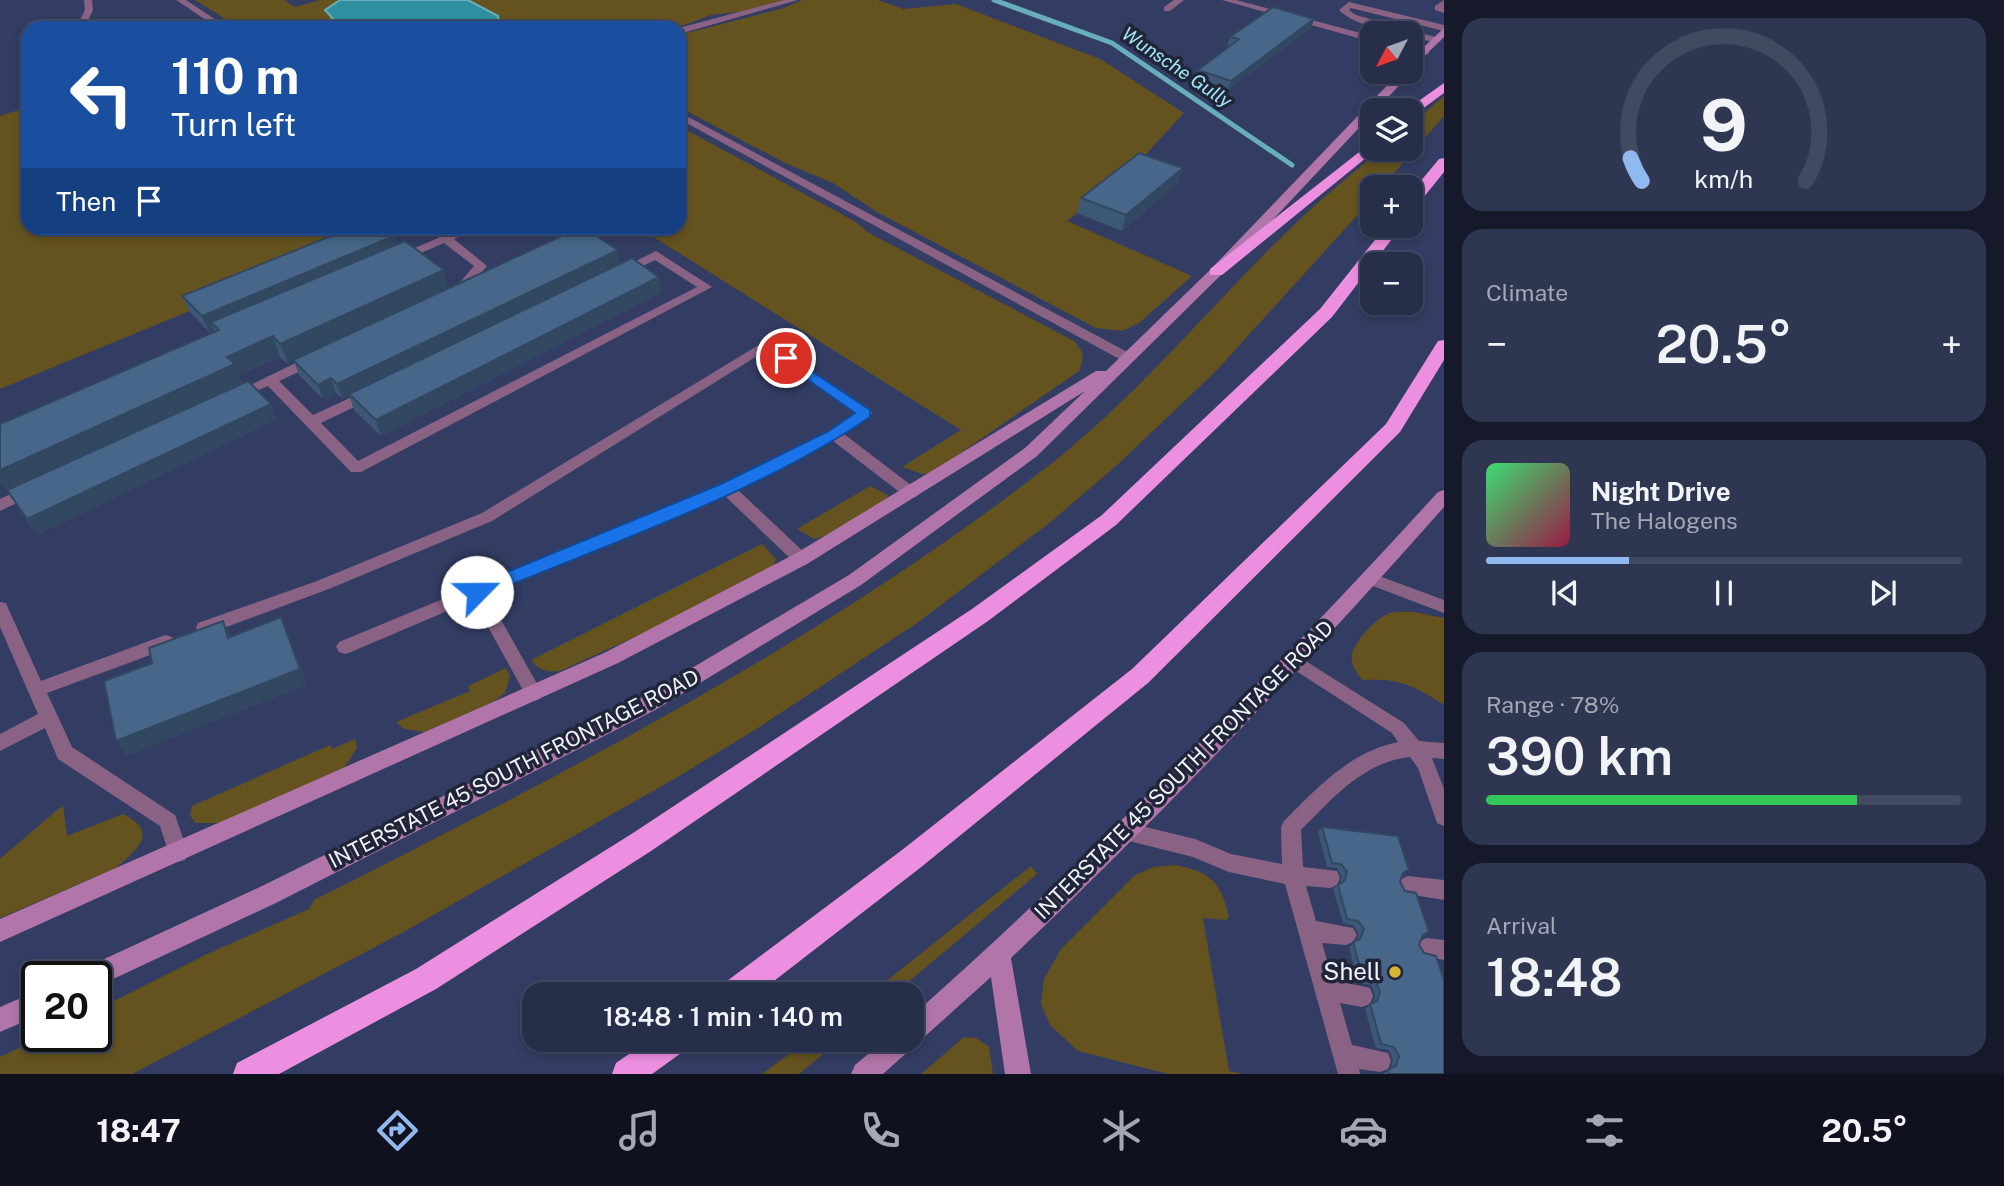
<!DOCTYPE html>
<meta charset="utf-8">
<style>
:root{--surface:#262e4a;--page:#2e3651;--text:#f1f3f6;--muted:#a4a8b5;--line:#424a62;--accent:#90b9f0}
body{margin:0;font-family:"Public Sans",sans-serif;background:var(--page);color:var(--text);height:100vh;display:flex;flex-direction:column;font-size:26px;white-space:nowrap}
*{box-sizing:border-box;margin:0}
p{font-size:23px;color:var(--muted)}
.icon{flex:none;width:38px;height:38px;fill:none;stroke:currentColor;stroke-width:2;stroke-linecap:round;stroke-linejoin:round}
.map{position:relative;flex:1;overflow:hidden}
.side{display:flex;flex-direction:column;gap:18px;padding:18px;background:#151929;width:560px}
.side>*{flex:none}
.guide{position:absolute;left:21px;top:21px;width:665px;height:214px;border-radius:21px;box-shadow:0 4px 10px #0003,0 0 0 2px var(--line);background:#1a4fa0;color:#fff;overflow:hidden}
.needle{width:46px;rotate:229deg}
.fabs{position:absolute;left:1360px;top:21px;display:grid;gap:14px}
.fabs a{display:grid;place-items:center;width:63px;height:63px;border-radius:14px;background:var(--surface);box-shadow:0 4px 10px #0003,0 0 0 2px var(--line);font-size:35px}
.speed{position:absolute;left:21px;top:961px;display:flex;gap:14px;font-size:35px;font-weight:700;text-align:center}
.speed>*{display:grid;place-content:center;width:91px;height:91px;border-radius:50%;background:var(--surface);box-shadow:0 4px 10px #0003,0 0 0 2px var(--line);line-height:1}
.speed .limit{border:4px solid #111;border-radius:10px;background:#fff;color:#111}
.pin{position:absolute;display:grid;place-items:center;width:60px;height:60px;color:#fff;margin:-30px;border:4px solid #fff;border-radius:50%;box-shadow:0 2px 7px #0007}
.me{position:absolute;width:77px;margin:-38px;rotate:67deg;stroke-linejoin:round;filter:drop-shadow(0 0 5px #0008)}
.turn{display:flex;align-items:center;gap:24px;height:147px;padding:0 35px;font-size:32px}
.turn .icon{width:91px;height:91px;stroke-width:2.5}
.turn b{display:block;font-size:49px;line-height:60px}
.then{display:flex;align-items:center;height:66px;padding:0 35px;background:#0003;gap:14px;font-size:26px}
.big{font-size:52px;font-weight:600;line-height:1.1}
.side .card{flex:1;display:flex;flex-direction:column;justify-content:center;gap:10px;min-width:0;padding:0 24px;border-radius:21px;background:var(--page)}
.side .dial{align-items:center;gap:0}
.dial svg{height:182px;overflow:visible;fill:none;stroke:var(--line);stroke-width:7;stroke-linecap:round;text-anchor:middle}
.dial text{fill:var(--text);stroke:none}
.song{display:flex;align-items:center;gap:21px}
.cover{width:84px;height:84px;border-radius:10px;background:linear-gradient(135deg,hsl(140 70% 55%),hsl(340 70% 35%))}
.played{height:7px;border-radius:4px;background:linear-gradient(90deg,var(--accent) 30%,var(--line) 30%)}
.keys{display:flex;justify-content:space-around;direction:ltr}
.heat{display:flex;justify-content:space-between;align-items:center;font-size:38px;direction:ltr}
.charge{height:10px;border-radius:5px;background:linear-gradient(90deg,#34c759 78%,var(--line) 0)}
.trip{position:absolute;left:522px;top:982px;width:402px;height:70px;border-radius:21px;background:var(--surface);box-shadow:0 4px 10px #0003,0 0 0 2px var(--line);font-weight:600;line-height:70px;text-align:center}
.tabs{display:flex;height:112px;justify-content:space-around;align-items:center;background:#0f121e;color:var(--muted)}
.tabs .icon{width:49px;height:49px}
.tabs .active{color:var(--accent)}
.tabs b{font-size:32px;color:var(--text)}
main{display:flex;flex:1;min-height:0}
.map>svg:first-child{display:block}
.green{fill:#64531e}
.water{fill:#2d8fa0;stroke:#68adbc;stroke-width:2}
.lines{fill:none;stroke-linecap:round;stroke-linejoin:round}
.stream{stroke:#68adbc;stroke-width:5}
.lane{fill:#8a6384;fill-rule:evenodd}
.secondary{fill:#b275a9;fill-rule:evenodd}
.highway{fill:#ed8fe0;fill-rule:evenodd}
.wall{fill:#3d5876}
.shaded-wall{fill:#324760}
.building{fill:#476689;stroke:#324760;stroke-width:2}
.route{fill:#1a73e8;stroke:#114b97;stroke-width:2}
.poi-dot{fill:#d8b434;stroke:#202537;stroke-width:2.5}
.labels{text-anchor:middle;stroke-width:7;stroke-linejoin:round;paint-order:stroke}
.far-water-label{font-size:19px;font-style:italic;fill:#a1e7f6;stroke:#202537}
.street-label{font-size:21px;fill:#f0f3fd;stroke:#202537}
.near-poi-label{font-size:24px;fill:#f0f3fd;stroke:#202537;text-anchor:end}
</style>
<main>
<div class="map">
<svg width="1444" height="1074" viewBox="0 0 1444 1074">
<rect width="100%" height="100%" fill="#333d63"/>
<!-- green -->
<g class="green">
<path d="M195 0H284L295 7 320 0H340L325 10 341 28H240Z"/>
<path d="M468 0H785L761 9 711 15 676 28H487L499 23Z"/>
<path d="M802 0H878L903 9 956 4 1100 59 1184 113 1134 167 1067 221 1192 276 1139 323 1122 331 1096 328 877 212 833 183 785 163 679 107V35L784 8Z"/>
<path d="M1444 96V116L1382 187H1372V199L1216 371 1116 466 1048 524 917 623 758 728 676 778 398 935 132 1074H0V1057L45 1036H96V1010L207 954 309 909 314 900C570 771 825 640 1052 463 1143 391 1214 301 1297 222 1324 196 1353 173 1382 149H1410L1411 125Z"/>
<path d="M28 107V228H392L0 389V116Z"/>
<path d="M679 126 856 222 869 233 1074 341C1084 352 1085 357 1079 371L933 472 923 474 902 467 961 430 639 228H679Z"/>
<path d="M870 486 888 495 886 501 828 535 815 539 797 529Z"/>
<path d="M762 544 776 559 773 566 650 630 560 671C547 672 539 671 531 660Z"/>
<path d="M1413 612 1444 618V705C1414 685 1398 678 1362 680 1357 673 1350 664 1352 654 1355 641 1377 617 1390 613 1397 611 1406 612 1413 612Z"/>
<path d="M506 668 510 676 505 693 493 702 425 732 404 729 396 722 470 691 468 686Z"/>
<path d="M355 739 357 748 344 768 219 823H195L190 815 192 806 330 745 332 749Z"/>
<path d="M63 805 67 836 123 814C159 832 139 848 116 868L0 918V859Z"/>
<path d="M1174 865C1209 871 1221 881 1229 917L1226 920 1203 918 1229 1071 1243 1074H1168L1078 1051 1050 1025 1041 1004 1044 979 1061 949 1135 875 1154 867Z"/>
<path d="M1031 866 1037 874 894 994H870Z"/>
<path d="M964 1037 976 1038 989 1047 993 1074H921Z"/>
<path d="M808 1040H840L799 1074H762Z"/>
</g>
<!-- water -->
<path class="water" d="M340 0H468L498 16 499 23 487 28H341L325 10Z"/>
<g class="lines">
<!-- stream -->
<path class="stream" d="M994 0 1112 43 1292 165"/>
<!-- lane -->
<g class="lane">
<path d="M84 0H92L93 10 87 22 84 23 80 20 85 10Z"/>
<path d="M176 0H186L228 28H218Z"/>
<path d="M784 0H798L679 34V28Z"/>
<path d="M1174 0H1184L1170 11H1164V7Z"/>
<path d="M1222 0H1236L1372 36V42Z"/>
<path d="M1444 0V13L1435 10V6Z"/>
<path d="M1349 2 1444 25V31L1351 8 1349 10 1356 15 1439 38 1441 40 1436 43 1410 36V33C1389 33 1354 25 1339 10Z"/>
<path d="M1410 46 1427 51 1429 53 1424 56 1410 52Z"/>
<path d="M679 112 1133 355 1135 358 1128 362 1123 361 679 119Z"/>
<path d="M461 228H476L454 239 487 266 460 297H452L450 294 474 266 444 243 402 261 398 262 392 258Z"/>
<path d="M656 251 712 287 361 472H351L268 386 237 399 230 395 310 356H320V362L279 381 313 415 365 391H375L377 394 375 397 321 423 358 461 697 287 655 260 624 275 620 276 614 272Z"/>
<path d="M767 340 870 410 872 413 870 416 844 434 916 489 919 493 916 497H906L833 441 737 489 807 555 809 559 807 563H795L724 495 487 595 540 689 543 694 540 699 534 701 528 699 473 600 351 652 345 654 339 652 336 647 339 642 721 484 829 431 855 413 767 350 492 521 329 589 210 633H198L196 628 198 623 317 581 482 513Z"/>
<path d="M32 484 40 489 37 493 0 511V499Z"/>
<path d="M1371 573 1444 600V613L1365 583 1363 579 1365 575Z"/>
<path d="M0 602 6 603 8 608 41 681 160 637 166 635 172 637 175 642 172 647 47 693 72 747 175 815 188 853 185 860 178 862 171 860 160 826 58 759 45 728 0 751V734L38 714 0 627Z"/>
<path d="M1296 655 1404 723 1419 741 1444 743V759L1432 758 1444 789V826L1437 823 1418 768 1410 757C1363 762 1332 799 1301 830L1303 867 1337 871 1340 878 1337 885 1330 888 1306 886 1316 921 1353 928 1357 935 1353 942 1346 945 1322 943 1333 980 1370 988 1373 996 1370 1004 1362 1007 1340 1003 1352 1045 1388 1053 1391 1061 1388 1069 1380 1072 1359 1069 1360 1074H1338L1285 884 1229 872 1193 857 1129 841 1122 838 1119 832 1122 826 1129 823 1195 839 1231 854 1282 864 1281 827 1284 821C1318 787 1350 752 1398 742L1392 733 1290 667 1287 662 1290 657Z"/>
<path d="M1408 876 1444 880V900L1401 893 1398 886 1401 879Z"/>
<path d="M1427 938 1444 940V960L1420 955 1416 948 1420 941Z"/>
</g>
<!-- secondary -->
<g class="secondary">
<path d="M1444 28V37L1410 70V60Z"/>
<path d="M1410 71 1411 72 1410 74 1376 110H1372V114L1221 275 1037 456 861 585 657 709 276 903 96 987V976H81L85 968 260 887 643 697 849 575 1025 448 1085 391 807 564 618 663 0 942V919L604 653 795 554 1096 371H1106L1211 269 1400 72Z"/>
<path d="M1444 490V507C1306 663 1163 814 1011 958L1031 1074H1005L991 977 883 1074H851L855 1065 885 1040H912V1016C1097 851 1271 675 1438 492Z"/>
<path d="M37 991V1016L0 1032V1007Z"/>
</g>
<!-- highway -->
<g class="highway">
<path d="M1444 83V93L1410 118V110H1406Z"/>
<path d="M1372 142V149H1377L1222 275H1210V269Z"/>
<path d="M1444 158V172L1415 208 1410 209V194L1439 159Z"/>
<path d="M1386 226H1402L1332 317 1116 525 988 621 651 851 436 989 279 1074H233L237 1063 416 969 633 833 972 609 1102 515 1320 309Z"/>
<path d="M1444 340V360L1400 432 1148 683 920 868 757 994H718L723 984 902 850 1132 669 1386 424 1438 341Z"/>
<path d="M649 1040H688L684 1051 652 1074H612L616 1063Z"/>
</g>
</g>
<!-- wall -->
<g class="wall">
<path d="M1314 19 1311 28 1228 90 1195 79 1198 70 1230 46H1227L1230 37Z"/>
<path d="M1178 183 1122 231 1077 213 1081 198Z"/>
<path d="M394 236 396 244 444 270 447 289 618 250 619 264 659 277 660 293 381 436 354 410 349 395 342 398 336 393 323 399 299 375 294 361 288 364 280 357 239 375 242 383 277 419 37 535 0 480V424L215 332 214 330 209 332 189 311 182 296Z"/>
<path d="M1322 827 1404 875 1402 876 1400 882 1429 932 1422 938 1419 945 1444 1074H1383L1391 1068 1393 1060 1389 1050 1376 1048 1365 1009 1373 1003 1375 995 1371 985 1358 983 1349 947 1356 941 1359 934 1353 925 1343 923 1333 889 1340 883 1342 877 1337 868 1327 867 1318 832Z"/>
</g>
<!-- shaded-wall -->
<g class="shaded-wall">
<path d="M1314 19 1311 28 1228 90 1231 81Z"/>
<path d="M1183 168 1178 183 1122 231 1126 215Z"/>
<path d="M394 236 398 252 211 322 214 330 209 332 202 316Z"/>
<path d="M618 250 619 265 342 398 337 384Z"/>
<path d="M444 270 448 290 288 364 280 344Z"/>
<path d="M659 277 660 293 381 436 376 420Z"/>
<path d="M273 336 280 357 239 375 243 385 9 493 0 480V470L227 357Z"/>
<path d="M331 378 336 393 323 399 318 385Z"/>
<path d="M271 404 277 419 37 535 27 519Z"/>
<path d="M281 617 288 633 307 685 127 756 116 741Z"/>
<path d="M223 621 231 636 228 638Z"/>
</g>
<!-- building -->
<g class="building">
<path d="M1273 7 1314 19 1231 81 1198 70 1239 39 1230 37Z"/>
<path d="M1139 153 1183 168 1126 215 1081 198Z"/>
<path d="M351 228H383L394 236 202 316 182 296Z"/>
<path d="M579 228H584L618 250 337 384 331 378 318 385 293 360Z"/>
<path d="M405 241 444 270 280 344 273 336 227 357 235 364 0 470V424L219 330 211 322Z"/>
<path d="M632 258 659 277 376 420 349 394Z"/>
<path d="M248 381 271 404 27 519 7 490Z"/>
<path d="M281 617 300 669 116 741 104 681 152 663 149 648 223 621 228 638Z"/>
<path d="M1322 827 1398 836 1409 870 1403 873 1400 882 1405 891 1416 893 1429 932 1423 935 1419 945 1424 953 1436 956 1444 980V1074H1389L1388 1070 1396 1066 1399 1056 1394 1047 1381 1044 1370 1004 1377 1001 1380 991 1375 981 1363 979 1353 942 1360 939 1364 929 1358 921 1347 919 1338 885 1344 881 1347 872 1341 864 1332 863Z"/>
</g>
<!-- route -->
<path class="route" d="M786 354 870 410V417C759 493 608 544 483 596H471V587L721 484 829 431 855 413 781 361V355Z"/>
<!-- markers -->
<circle class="poi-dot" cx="1395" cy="972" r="7"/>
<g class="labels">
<!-- far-water labels -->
<g class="far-water-label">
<text transform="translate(1177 67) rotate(34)" y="7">Wunsche Gully</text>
</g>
<!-- street labels -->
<g class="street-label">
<text transform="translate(514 769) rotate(-27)" y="7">INTERSTATE 45 SOUTH FRONTAGE ROAD</text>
<text transform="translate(1184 770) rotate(-45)" y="7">INTERSTATE 45 SOUTH FRONTAGE ROAD</text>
</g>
<!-- near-poi labels -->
<g class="near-poi-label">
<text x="1381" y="980">Shell</text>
</g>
</g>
</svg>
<div class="fabs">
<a><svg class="needle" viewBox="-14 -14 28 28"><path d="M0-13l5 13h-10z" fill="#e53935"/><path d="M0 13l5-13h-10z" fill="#a4a8b5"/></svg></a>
<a><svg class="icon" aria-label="layers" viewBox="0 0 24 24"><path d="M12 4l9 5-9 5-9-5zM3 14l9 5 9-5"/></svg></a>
<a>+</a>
<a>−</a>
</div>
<div class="speed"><div class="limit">20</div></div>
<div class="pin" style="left:786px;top:358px;background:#d93025"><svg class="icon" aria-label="arrive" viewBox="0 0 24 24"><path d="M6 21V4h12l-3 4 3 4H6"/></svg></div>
<svg class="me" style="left:477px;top:592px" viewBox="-20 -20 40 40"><circle r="19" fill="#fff"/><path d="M0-13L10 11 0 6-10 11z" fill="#1a73e8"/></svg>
<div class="trip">18:48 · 1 min · 140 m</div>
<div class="guide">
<div class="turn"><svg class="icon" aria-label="left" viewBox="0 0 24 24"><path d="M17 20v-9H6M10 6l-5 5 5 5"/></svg><div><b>110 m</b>Turn left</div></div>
<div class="then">Then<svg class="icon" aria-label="arrive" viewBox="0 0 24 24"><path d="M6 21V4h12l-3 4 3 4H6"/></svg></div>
</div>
</div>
<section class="side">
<div class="card dial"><svg viewBox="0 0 100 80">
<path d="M14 69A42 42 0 1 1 86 69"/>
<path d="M14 69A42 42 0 0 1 9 59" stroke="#90b9f0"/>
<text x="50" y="56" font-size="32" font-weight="700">9</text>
<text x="50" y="72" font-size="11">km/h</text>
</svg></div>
<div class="card"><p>Climate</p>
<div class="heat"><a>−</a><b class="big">20.5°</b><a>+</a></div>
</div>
<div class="card">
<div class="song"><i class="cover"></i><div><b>Night Drive</b><p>The Halogens</p></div></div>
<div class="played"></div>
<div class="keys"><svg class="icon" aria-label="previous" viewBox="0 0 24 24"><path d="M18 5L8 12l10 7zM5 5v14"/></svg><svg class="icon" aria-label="pause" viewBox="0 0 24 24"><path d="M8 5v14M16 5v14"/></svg><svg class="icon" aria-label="next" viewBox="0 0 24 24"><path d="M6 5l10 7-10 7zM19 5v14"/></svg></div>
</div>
<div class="card"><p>Range · 78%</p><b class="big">390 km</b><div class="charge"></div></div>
<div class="card"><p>Arrival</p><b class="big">18:48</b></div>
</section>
</main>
<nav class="tabs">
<b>18:47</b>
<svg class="icon active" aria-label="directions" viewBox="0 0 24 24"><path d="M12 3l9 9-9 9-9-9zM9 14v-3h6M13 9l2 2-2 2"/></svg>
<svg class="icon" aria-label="music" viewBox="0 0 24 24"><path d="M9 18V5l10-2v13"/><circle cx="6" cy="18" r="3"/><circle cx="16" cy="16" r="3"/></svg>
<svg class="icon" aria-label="phone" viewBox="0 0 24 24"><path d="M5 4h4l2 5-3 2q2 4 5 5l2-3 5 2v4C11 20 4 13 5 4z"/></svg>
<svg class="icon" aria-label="climate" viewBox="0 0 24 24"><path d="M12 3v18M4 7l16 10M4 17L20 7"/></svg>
<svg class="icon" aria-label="car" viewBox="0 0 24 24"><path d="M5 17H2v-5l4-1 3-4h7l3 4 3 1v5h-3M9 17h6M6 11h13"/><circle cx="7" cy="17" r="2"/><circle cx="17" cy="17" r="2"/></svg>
<svg class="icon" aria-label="filters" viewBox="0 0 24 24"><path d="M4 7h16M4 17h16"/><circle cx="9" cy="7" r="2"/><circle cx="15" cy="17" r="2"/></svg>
<b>20.5°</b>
</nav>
